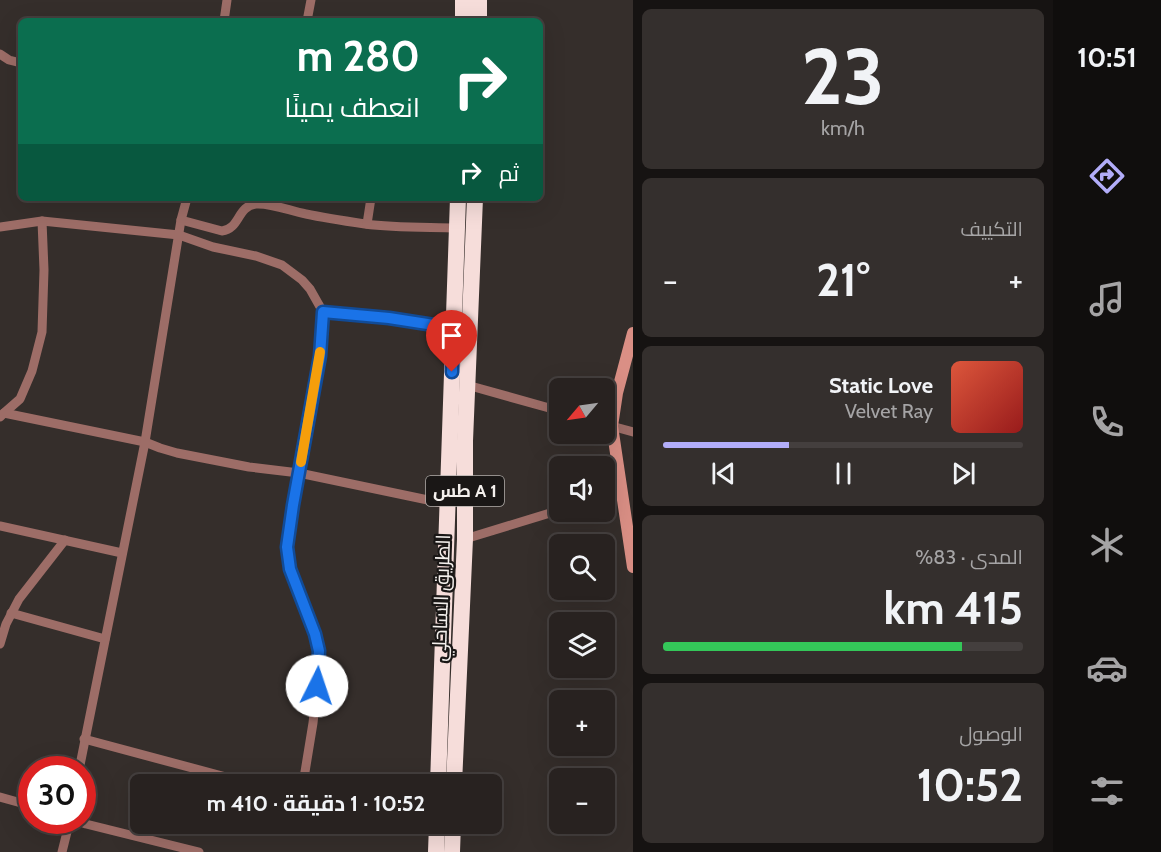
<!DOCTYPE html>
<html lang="ar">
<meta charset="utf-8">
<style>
:root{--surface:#282220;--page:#342f2d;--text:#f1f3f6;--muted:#a5a4a5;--line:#443f3e;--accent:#b2adf9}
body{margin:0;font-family:Cabin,Cairo,sans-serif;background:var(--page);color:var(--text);direction:rtl;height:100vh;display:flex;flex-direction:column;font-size:22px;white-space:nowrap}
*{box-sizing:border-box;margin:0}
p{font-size:20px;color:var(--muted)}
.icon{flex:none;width:33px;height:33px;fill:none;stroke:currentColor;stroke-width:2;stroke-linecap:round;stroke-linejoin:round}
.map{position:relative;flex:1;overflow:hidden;direction:ltr}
.drawer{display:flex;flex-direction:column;gap:9px;padding:9px;background:#161312;width:420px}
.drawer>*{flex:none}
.guide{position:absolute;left:18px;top:18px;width:525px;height:183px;border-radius:9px;box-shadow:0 6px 24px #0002,0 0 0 2px var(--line);direction:rtl;background:#0b6e4f;color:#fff;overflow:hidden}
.needle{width:39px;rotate:241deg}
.controls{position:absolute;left:549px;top:378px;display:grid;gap:12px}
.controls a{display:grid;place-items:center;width:66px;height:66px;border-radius:9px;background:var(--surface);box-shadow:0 6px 24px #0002,0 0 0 2px var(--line);font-size:30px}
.speed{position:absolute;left:18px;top:756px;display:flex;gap:12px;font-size:30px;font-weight:700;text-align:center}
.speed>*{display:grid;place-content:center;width:78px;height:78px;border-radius:50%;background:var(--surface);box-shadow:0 6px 24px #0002,0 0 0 2px var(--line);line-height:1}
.speed .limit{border:9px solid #d22;background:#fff;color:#111}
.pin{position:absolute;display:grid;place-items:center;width:51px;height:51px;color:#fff;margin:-62px -26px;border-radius:50% 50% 50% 0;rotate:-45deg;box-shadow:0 0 6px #0007}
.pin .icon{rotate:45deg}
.me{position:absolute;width:66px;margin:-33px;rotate:4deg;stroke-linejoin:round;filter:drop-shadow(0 0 4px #0008)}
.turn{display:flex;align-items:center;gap:21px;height:126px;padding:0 24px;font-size:27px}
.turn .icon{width:78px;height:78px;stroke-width:2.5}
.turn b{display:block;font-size:42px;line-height:51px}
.then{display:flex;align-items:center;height:57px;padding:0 24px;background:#0003;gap:12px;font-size:22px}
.big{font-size:45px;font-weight:700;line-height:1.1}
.drawer .card{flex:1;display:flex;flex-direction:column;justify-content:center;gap:9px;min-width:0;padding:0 21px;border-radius:9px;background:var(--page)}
.drawer .dial{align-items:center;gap:0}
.dial b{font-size:78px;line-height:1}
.song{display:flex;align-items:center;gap:18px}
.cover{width:72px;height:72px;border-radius:9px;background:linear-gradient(135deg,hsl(10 70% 55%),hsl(0 70% 35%))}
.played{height:6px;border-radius:3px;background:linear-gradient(90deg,var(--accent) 35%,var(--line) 35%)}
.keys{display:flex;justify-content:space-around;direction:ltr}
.heat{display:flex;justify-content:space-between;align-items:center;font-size:33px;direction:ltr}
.charge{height:9px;border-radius:4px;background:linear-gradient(90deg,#34c759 83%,var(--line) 0)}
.trip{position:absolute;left:130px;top:774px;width:372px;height:60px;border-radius:9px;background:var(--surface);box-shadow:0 6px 24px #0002,0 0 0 2px var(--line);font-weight:700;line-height:60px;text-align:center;direction:rtl}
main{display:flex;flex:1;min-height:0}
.dock{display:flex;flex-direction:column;width:108px;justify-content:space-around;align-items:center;background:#100e0d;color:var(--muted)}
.dock .icon{width:42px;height:42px}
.dock .selected{color:var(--accent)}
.dock b{font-size:27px;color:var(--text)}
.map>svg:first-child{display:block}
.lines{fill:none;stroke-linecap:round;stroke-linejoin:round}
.street{stroke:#9d6d67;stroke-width:9}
.secondary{stroke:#da8f85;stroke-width:12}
.highway{stroke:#f6ddda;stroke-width:16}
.route-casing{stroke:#114b97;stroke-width:15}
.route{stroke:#1a73e8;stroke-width:10}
.slow{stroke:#f59e0b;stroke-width:10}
.labels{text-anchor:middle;stroke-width:4.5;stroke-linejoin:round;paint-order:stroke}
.shield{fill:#1a1716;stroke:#b3afac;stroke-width:1.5}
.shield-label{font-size:18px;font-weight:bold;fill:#f4f0ed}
.street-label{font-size:20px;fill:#f4f0ed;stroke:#1a1716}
</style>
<main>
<nav class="dock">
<b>10:51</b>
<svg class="icon selected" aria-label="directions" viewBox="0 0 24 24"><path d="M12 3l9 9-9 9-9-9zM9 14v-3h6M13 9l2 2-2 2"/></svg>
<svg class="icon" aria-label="music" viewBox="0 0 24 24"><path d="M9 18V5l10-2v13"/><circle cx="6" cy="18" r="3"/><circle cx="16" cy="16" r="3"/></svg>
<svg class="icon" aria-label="phone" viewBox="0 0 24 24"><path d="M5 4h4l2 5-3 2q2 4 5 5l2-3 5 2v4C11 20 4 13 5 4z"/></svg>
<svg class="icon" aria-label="climate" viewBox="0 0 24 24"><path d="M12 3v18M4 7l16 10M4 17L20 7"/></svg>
<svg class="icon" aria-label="car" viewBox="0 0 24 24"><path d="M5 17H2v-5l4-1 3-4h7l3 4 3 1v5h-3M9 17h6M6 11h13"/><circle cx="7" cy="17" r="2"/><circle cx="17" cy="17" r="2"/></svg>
<svg class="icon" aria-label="filters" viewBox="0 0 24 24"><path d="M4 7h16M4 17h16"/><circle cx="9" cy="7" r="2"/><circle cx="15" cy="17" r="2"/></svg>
</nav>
<section class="drawer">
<div class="card dial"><b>23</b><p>km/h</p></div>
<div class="card"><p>التكييف</p>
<div class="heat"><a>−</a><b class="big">21°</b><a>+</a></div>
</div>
<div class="card">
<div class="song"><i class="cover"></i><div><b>Static Love</b><p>Velvet Ray</p></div></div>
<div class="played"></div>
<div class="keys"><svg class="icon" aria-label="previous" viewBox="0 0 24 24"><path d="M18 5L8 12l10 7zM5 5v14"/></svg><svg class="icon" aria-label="pause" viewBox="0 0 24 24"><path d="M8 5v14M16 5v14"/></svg><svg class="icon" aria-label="next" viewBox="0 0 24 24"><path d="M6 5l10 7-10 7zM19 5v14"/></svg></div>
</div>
<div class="card"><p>المدى · 83%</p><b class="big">415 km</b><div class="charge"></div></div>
<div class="card"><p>الوصول</p><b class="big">10:52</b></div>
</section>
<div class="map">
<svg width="633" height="852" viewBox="0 0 633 852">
<rect width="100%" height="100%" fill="#352e2b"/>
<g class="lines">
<!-- street -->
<g class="street">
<path d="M224 21 227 0"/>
<path d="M307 21 311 0"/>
<path d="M0 54 9 60 21 63"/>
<path d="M181 220 222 231C240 229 237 206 256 204 272 203 290 211 306 214 325 218 345 221 365 224 395 228 426 227 457 228"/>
<path d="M367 224 371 198"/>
<path d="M0 227 42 221 179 235 213 247 256 256 282 265 302 280 310 289 323 312 320 356 293 505 287 547 290 569 315 635 319 651V668L313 723 303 784"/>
<path d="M323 312 389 318 453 328"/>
<path d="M467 385 560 411"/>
<path d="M4 413 20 399 32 371 42 332 44 270 42 221"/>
<path d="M0 417 4 413 145 442 160 448 177 453 249 467 299 473 447 504"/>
<path d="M604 424 633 432"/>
<path d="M604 497 622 491"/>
<path d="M0 526 122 553"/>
<path d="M465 539 560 510"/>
<path d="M11 613 105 639"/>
<path d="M0 644 6 624 19 599 65 540"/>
<path d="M84 739 252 784"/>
<path d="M79 770 145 442 181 220 187 198"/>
<path d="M0 797 32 806"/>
<path d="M76 820 86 824 199 852"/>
<path d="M399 824 436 833"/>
<path d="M62 852 70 820"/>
</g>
<!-- secondary -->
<path class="secondary" d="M633 333 617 393 612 426 633 567"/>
<!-- highway -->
<g class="highway">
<path d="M463 21V0"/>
<path d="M479 21V0"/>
<path d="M438 784 458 198"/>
<path d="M454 784 465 539V441L475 198"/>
<path d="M436 852 437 824"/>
<path d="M452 852 453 824"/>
</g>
</g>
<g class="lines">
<defs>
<path id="route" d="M317 686 319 651 315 634 290 569 287 547 293 505 320 356 323 312 389 318 453 328 452 372"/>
</defs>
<!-- route casing -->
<use href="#route" class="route-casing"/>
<!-- route -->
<use href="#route" class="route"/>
<!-- slow -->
<path class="slow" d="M301 462 320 352"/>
</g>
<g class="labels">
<!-- shield labels -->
<rect class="shield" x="426" y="476" width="78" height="30" rx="4.5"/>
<g class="shield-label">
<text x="465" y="497">طس A 1</text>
</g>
<!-- street labels -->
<g class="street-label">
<text transform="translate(441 598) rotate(-88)" y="7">الطريق الساحلي</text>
</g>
</g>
</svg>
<div class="controls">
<a><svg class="needle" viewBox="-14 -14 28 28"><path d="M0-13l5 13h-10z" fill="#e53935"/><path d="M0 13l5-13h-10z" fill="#a5a4a5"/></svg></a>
<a><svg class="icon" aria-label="sound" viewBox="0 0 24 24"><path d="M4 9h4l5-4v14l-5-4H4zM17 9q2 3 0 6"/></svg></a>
<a><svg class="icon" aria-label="search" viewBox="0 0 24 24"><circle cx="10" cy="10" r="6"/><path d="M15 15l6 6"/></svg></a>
<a><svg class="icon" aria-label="layers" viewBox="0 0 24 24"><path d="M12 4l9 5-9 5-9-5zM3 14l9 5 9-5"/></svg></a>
<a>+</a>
<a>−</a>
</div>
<div class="speed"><div class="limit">30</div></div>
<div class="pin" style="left:452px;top:372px;background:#d93025"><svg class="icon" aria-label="arrive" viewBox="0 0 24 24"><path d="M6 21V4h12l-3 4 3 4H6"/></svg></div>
<svg class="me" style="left:317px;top:686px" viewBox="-20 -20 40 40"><circle r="19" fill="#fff"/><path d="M0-13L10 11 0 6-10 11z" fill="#1a73e8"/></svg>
<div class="trip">10:52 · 1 دقيقة · 410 m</div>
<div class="guide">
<div class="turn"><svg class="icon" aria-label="right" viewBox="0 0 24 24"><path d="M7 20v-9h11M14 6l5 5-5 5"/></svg><div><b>280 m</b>انعطف يمينًا</div></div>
<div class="then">ثم<svg class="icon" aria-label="right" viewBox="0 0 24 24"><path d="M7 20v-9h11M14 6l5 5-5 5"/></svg></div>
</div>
</div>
</main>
